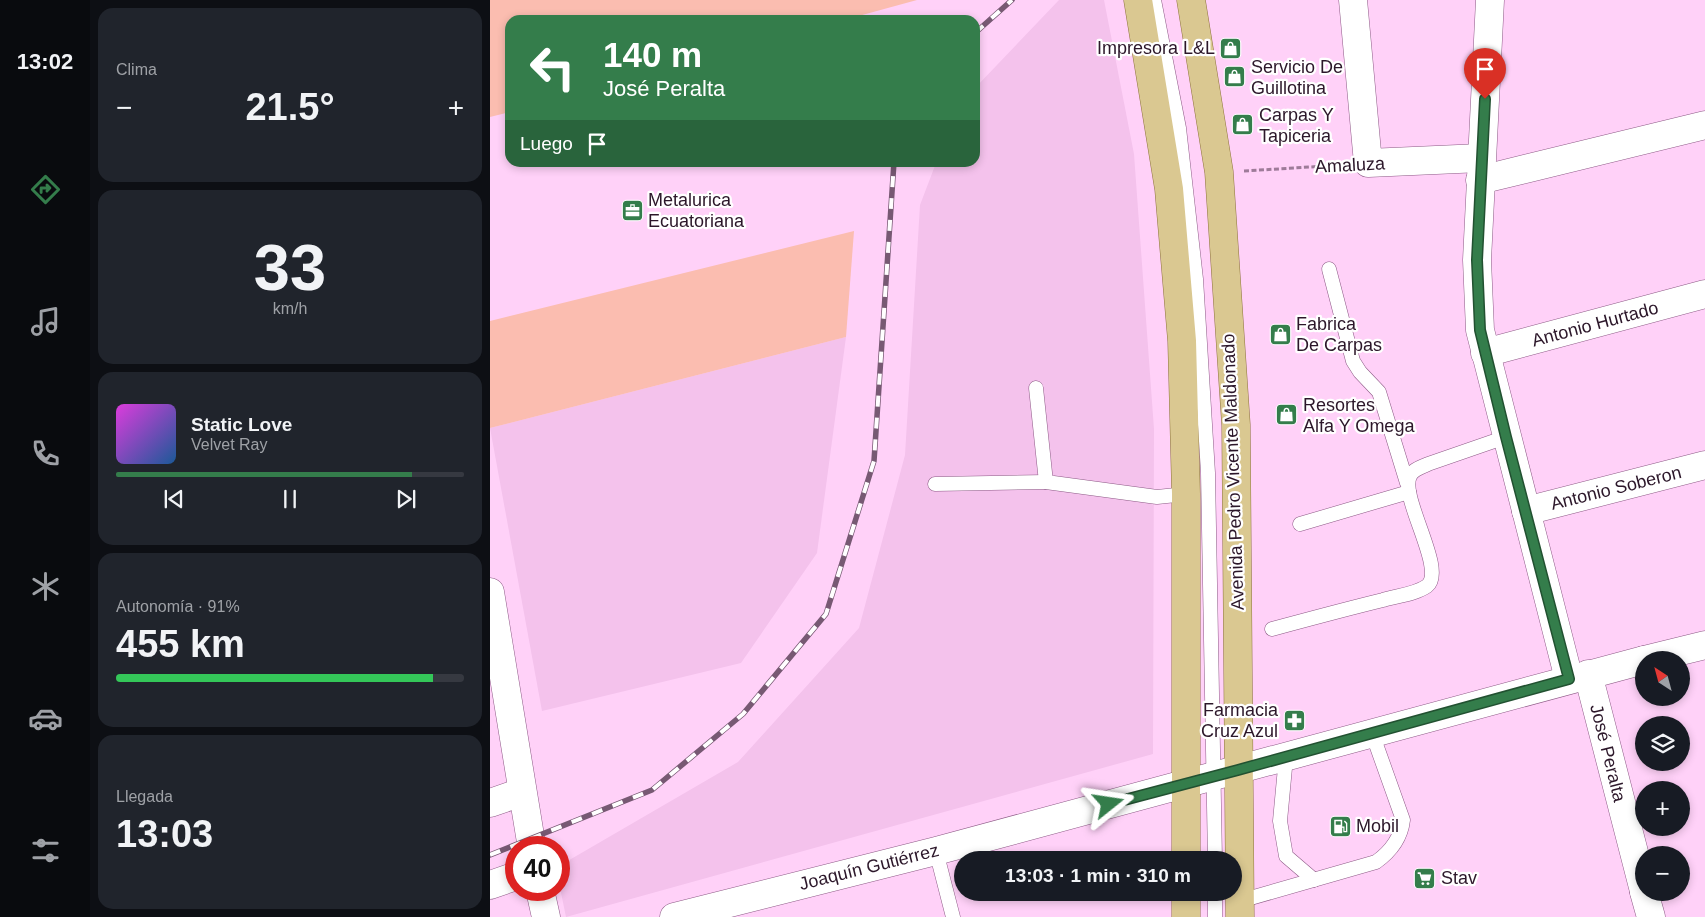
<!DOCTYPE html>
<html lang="es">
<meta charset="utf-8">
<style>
:root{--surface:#171b24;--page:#20242c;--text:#f1f3f6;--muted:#9ea1a6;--line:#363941;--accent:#347d4b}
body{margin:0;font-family:Arial,sans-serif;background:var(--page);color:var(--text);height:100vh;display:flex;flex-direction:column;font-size:19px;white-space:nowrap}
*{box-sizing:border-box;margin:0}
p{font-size:16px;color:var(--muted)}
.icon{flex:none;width:28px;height:28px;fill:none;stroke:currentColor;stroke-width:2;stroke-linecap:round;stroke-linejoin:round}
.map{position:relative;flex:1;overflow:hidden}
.panel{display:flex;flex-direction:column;gap:8px;padding:8px;background:#0d0f14;width:400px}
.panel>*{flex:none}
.banner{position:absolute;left:15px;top:15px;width:475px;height:152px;border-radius:15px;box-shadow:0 2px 8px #0003;background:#347d4b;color:#fff;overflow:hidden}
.needle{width:32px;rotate:324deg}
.fabs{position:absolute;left:1145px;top:651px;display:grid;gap:10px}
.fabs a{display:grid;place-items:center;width:55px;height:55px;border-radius:50%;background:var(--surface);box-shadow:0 2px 8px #0003;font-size:25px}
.speed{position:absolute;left:15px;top:836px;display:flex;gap:10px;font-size:25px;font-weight:700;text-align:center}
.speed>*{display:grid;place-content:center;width:65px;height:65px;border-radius:50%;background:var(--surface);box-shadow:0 2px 8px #0003;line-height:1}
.speed .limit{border:8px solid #d22;background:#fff;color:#111}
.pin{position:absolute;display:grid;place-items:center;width:42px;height:42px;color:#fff;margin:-51px -21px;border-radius:50% 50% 50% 0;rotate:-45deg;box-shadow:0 0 5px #0007}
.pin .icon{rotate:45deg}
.me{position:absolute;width:55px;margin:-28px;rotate:75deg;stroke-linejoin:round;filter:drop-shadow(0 0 4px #0008)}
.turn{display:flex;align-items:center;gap:18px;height:105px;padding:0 15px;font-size:22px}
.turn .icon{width:65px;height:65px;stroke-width:2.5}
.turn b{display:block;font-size:35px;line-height:42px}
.then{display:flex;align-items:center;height:48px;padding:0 15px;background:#0003;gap:10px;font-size:19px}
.big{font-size:38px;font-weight:700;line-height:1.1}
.panel .widget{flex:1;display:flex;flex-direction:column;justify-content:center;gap:8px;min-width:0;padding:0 18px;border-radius:15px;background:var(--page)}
.panel .dial{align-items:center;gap:0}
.dial b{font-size:65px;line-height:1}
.song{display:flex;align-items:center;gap:15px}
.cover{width:60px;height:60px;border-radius:8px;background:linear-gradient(135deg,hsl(300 70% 55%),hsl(210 70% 35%))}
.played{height:5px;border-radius:2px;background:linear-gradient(90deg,var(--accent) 85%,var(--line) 85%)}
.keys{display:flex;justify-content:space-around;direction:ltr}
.heat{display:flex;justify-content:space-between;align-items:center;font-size:28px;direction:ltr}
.charge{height:8px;border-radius:4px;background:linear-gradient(90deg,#34c759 91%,var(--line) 0)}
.trip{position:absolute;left:464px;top:851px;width:288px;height:50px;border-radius:25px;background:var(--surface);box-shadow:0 2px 8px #0003;font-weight:700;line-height:50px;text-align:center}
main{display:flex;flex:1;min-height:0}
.dock{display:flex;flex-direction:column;width:90px;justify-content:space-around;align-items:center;background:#090b0e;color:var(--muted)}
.dock .icon{width:35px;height:35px}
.dock .active{color:var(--accent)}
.dock b{font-size:22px;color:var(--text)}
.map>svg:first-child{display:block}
.built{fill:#f4c2ec}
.green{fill:#fbbdb0}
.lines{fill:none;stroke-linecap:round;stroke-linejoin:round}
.lane-casing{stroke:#8d5a86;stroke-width:15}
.street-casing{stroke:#8d5a86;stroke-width:29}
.secondary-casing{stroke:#8d5a86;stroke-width:29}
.primary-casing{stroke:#8d723e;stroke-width:29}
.path{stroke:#9e7b99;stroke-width:3;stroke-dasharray:5 2.5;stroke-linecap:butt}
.lane{stroke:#fff;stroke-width:14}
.street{stroke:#fff;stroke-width:28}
.secondary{stroke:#fff;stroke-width:28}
.primary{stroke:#dac891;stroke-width:28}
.rail-casing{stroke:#775973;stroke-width:5.5}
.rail{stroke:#fff;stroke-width:4;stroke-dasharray:11;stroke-linecap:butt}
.route-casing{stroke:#225131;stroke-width:12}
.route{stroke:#347d4b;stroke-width:9}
.labels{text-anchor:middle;stroke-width:4.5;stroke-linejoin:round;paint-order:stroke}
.poi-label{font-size:18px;fill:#2c172a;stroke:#fff;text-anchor:start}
.street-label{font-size:18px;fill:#2c172a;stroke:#fff}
</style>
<main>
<nav class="dock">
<b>13:02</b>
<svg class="icon active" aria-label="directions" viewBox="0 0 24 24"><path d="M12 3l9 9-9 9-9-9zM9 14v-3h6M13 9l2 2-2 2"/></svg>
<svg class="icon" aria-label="music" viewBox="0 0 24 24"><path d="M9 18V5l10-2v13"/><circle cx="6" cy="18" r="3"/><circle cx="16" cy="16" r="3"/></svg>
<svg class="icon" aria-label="phone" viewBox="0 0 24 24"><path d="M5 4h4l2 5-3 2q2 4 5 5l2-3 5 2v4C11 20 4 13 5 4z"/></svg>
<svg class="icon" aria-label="climate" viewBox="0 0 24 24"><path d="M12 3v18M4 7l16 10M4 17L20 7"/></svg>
<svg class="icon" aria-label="car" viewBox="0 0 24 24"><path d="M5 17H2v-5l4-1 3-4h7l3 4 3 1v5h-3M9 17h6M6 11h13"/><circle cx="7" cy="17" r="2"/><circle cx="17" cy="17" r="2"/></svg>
<svg class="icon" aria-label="filters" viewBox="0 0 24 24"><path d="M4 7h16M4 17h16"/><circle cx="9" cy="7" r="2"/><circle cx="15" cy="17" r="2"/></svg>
</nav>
<section class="panel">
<div class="widget"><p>Clima</p>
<div class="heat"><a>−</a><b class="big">21.5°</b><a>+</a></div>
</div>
<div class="widget dial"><b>33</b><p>km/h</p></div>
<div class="widget">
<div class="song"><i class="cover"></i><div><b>Static Love</b><p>Velvet Ray</p></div></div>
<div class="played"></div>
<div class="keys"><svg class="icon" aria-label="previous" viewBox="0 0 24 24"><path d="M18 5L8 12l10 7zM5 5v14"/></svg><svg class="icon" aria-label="pause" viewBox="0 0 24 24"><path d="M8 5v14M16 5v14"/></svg><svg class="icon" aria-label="next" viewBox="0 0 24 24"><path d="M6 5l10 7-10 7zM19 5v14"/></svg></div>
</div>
<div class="widget"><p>Autonomía · 91%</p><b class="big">455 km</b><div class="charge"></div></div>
<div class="widget"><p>Llegada</p><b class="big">13:03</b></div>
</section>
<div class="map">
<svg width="1215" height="917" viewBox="0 0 1215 917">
<rect width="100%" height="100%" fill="#ffd1f8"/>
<!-- built -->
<g class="built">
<path d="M569 0H614L644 154 664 429 663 754 76 917 69 883V866L248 762 369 628 415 455 430 205 446 163 485 162V88Z"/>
<path d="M356 337 327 553 251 663 52 711 0 428Z"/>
</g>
<!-- green -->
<g class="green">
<path d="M0 0H427L354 20H20V112L0 117Z"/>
<path d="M364 231 356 337 0 428V321Z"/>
</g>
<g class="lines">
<defs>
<g id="lane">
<path d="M664 0 689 128 706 279 718 473 725 860"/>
<path d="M839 269 863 361 870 372 889 392 917 483"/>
<path d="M546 388 556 482 667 497 696 494"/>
<path d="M445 484 556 482"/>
<path d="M810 524 919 492"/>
<path d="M782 629C819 619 856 609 893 600 906 596 926 594 937 586 957 570 909 497 920 476 923 469 932 467 938 464L1016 437"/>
<path d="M796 757 790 821 796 856 824 880"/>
<path d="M446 851 463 917"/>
<path d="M725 892V917"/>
<path d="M750 901 886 862C900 852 911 838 913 820L882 733"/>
</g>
<g id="street">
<path d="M863 0 878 163 991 158"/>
<path d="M990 180 1215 125"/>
<path d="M995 353 1215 294"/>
<path d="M1036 511 1215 465"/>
<path d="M1098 674 1154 891"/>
<path d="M0 803 32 792"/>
<path d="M0 885 26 876"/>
<path d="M1154 892 1161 917"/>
</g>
<g id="secondary">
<path d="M1000 0 987 260 990 330 1079 679"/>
<path d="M0 592 42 848"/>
<path d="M1154 660 1215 645"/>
<path d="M50 890 56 917"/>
<path d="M184 917 446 851 1154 660"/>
</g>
<g id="primary">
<path d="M648 0 679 189 692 341 696 494V860"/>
<path d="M701 0 729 172 746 425 750 917"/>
<path d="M696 917V892"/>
</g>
</defs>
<!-- lane casing -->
<use href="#lane" class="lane-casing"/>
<!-- street casing -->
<use href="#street" class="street-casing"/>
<!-- secondary casing -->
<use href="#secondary" class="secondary-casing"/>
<!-- primary casing -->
<use href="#primary" class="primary-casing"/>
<!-- path -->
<path class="path" d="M754 171 853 165"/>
<!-- lane -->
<use href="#lane" class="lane"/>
<!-- street -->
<use href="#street" class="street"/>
<!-- secondary -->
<use href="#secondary" class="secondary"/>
<!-- primary -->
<use href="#primary" class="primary"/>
<defs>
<g id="rail">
<path d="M485 33 522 0"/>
<path d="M0 855 162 790 253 714 336 614 384 461 404 162"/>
</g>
</defs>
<!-- rail casing -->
<use href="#rail" class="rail-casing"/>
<!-- rail -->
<use href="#rail" class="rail"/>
</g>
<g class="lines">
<defs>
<path id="route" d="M619 804 748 770 1079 679 1016 437 990 330 987 260 995 99"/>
</defs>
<!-- route casing -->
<use href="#route" class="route-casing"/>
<!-- route -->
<use href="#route" class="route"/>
</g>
<!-- icons -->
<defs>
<symbol id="shop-square" viewBox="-11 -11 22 22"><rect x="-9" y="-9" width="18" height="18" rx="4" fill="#347d4b" stroke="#fff"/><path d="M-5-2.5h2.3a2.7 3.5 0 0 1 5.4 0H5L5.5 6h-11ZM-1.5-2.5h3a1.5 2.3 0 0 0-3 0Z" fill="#fff"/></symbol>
<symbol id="office-square" viewBox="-11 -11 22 22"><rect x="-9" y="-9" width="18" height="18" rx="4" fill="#347d4b" stroke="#fff"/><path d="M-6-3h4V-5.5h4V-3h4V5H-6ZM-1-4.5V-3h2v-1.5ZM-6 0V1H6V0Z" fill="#fff"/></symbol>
<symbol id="pharmacy-square" viewBox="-11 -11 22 22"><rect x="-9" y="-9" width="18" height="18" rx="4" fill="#347d4b" stroke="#fff"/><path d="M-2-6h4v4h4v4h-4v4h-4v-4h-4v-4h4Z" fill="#fff"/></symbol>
<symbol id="fuel-square" viewBox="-11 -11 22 22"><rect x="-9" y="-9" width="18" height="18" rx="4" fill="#347d4b" stroke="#fff"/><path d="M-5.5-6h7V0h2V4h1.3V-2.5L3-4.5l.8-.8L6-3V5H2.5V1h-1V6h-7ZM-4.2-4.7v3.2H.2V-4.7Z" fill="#fff"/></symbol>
<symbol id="supermarket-square" viewBox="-11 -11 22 22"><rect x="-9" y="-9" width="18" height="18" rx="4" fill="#347d4b" stroke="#fff"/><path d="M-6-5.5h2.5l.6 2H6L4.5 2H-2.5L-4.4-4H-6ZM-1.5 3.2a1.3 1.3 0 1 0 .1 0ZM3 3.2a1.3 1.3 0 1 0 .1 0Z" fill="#fff"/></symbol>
</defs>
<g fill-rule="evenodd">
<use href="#shop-square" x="728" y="36" width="25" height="25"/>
<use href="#shop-square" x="732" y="64" width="25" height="25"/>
<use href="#shop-square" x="740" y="112" width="25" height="25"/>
<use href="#office-square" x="130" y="198" width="25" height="25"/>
<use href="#shop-square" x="778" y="322" width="25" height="25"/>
<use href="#shop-square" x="784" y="402" width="25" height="25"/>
<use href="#pharmacy-square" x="792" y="708" width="25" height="25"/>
<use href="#fuel-square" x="838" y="814" width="25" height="25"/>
<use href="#supermarket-square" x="922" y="866" width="25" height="25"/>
</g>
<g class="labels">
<!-- poi labels -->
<g class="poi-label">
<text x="725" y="54" text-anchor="end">Impresora L&amp;L</text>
<text x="761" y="73">Servicio De<tspan x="761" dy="21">Guillotina</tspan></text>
<text x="769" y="121">Carpas Y<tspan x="769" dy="21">Tapiceria</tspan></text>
<text x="158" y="206">Metalurica<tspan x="158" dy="21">Ecuatoriana</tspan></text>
<text x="806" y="330">Fabrica<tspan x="806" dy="21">De Carpas</tspan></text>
<text x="813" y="411">Resortes<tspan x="813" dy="21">Alfa Y Omega</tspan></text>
<text x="788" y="716" text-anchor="end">Farmacia<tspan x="788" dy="21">Cruz Azul</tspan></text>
<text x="866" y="832">Mobil</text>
<text x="951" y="884">Stav</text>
</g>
<!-- street labels -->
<g class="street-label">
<text transform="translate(860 165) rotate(-3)" y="6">Amaluza</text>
<text transform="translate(1105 324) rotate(-15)" y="6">Antonio Hurtado</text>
<text transform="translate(743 472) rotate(-92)" y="6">Avenida Pedro Vicente Maldonado</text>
<text transform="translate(1126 488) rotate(-14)" y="6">Antonio Soberon</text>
<text transform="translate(1118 753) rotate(76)" y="6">José Peralta</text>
<text transform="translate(379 867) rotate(-14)" y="6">Joaquín Gutiérrez</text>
</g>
</g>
</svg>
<div class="fabs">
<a><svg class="needle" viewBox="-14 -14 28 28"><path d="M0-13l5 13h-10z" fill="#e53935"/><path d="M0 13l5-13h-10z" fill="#9ea1a6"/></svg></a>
<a><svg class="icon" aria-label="layers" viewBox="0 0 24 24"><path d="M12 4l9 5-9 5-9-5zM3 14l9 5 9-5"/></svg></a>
<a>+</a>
<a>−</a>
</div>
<div class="speed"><div class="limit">40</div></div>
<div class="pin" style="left:995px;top:99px;background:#d93025"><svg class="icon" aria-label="arrive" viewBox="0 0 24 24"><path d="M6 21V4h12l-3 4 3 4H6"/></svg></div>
<svg class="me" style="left:619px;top:804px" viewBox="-20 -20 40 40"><path d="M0-17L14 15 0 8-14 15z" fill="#347d4b" stroke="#fff" stroke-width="4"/></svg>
<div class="trip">13:03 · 1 min · 310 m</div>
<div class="banner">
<div class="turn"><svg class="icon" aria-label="left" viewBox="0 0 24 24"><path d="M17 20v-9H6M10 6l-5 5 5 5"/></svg><div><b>140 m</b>José Peralta</div></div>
<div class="then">Luego<svg class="icon" aria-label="arrive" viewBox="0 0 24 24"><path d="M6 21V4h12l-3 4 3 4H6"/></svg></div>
</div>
</div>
</main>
